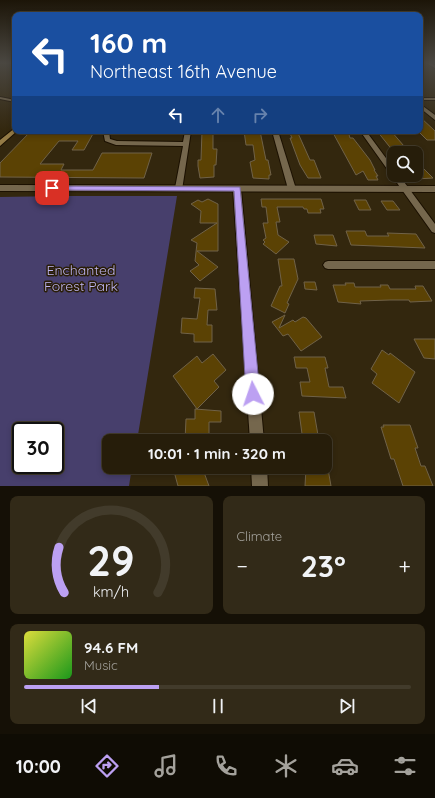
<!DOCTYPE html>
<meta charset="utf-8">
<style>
:root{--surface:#261d0a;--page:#322a18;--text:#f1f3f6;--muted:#a4a29c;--line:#423b2b;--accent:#bca0f2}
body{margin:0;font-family:Quicksand,sans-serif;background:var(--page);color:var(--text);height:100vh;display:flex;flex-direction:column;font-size:15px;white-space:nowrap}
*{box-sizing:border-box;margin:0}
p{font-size:13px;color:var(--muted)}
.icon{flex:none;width:22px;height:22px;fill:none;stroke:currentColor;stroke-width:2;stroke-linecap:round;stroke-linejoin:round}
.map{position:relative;height:486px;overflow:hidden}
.drawer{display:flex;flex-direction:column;gap:10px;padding:10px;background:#151006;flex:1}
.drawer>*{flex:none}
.hud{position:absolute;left:12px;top:12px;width:411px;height:122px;border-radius:8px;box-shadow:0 2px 6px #0003,0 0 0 1px var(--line);background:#1a4fa0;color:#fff;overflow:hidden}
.tools{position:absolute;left:387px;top:146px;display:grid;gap:8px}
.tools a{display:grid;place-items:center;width:36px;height:36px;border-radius:8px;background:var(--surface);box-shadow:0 2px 6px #0003,0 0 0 1px var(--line);font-size:20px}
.speed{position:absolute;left:12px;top:422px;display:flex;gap:8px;font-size:20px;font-weight:700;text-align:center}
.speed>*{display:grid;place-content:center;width:52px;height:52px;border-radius:50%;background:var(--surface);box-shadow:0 2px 6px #0003,0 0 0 1px var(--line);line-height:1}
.speed .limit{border:2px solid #111;border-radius:6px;background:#fff;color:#111}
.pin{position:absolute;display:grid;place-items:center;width:34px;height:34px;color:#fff;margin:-17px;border-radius:8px;box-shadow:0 2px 6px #0006}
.me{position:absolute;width:44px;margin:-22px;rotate:356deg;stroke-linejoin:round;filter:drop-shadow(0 0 3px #0008)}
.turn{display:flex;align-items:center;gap:14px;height:84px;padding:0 12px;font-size:18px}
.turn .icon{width:52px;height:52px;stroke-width:2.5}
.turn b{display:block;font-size:28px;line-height:34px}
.lanes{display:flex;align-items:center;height:38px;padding:0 12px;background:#0003;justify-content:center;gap:20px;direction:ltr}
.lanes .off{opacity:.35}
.big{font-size:30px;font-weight:700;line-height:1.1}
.drawer .widget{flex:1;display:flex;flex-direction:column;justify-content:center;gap:6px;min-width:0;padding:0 14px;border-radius:8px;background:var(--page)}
.drawer .dial{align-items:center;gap:0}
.dial svg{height:104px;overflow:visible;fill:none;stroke:var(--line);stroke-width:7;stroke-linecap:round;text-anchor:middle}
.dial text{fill:var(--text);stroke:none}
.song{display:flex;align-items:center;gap:12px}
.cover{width:48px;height:48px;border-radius:6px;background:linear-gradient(135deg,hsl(60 70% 55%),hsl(120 70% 35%))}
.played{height:4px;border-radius:2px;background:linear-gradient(90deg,var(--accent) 35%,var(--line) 35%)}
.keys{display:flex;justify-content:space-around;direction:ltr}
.heat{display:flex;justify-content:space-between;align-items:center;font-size:22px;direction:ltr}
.drawer .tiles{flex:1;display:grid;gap:10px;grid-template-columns:1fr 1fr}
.widget:last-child{grid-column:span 2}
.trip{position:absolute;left:102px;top:434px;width:230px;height:40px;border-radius:8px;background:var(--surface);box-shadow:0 2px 6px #0003,0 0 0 1px var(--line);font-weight:700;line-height:40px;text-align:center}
.tab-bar{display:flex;height:64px;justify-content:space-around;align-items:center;background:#0f0c04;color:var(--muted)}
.tab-bar .icon{width:28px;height:28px}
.tab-bar .current{color:var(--accent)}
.tab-bar b{font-size:18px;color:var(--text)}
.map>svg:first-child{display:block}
.green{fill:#473f6c;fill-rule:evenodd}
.building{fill:#5b4204;stroke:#706248}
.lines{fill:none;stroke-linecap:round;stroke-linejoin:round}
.minor-casing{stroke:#1b1000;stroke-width:2}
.tertiary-casing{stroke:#1b1000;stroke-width:2}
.secondary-casing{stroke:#1b1000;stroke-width:2}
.minor{fill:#75674d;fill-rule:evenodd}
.tertiary{fill:#75674d;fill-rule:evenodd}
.secondary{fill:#947b46;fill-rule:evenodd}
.route{fill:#bca0f2;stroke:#7a689d}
.labels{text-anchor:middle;stroke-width:3;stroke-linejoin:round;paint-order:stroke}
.park-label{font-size:14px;fill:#beb5f3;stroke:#291d05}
</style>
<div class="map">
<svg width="435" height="486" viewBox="0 0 435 486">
<rect width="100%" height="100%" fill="#33270e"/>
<!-- green -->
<path class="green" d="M63 196H177L137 441H109V467H132L129 486H0V197ZM21 431H55V465H21Z"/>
<!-- building -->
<g class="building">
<path d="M420 117 435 131V140H427L420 133Z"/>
<path d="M202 131H213V149H217L216 165H214V177L200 178 198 166V160H201Z"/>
<path d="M244 131H260L266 160H268L271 175H269V179L253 178 250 162 255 160 253 145H246Z"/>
<path d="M289 131H297L310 160H314L321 178H308L300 165 290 138H292Z"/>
<path d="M332 131H348L350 138H353L370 160 375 170H374L378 176H376L378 180H368L363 171 356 175Z"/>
<path d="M377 131H391L410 153H396L393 151Z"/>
<path d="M30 132H94L84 150H72L78 141H59L40 164H64L61 170H93L102 153H152L144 178 0 177V163Z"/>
<path d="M416 168H423L433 178 416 179Z"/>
<path d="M208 199 218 204V251H197L218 267 200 281 190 271 199 265 195 261 197 243 191 240 217 223H200L201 211 191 204 198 200 202 202Z"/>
<path d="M261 199H321L324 209H320L321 213H308L307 209H304L303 207H277L280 222H276L278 235 289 242 276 254 263 244 265 242 263 240 266 238 263 223H268L266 207H262Z"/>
<path d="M354 200H366L371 210H359Z"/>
<path d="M381 201H393L400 210H387Z"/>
<path d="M346 231H365L367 236H389L387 233 416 234 425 248 351 245Z"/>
<path d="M314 235H333L337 246 316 244Z"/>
<path d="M278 259H294L298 279 287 303 289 304 285 313 271 306 280 286H282Z"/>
<path d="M304 282H315L317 290 305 289Z"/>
<path d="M345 283H354L355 287H381L380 285H388L390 289H416L415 286H423L432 301 410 302 409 300H390L360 301 361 304 338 302 333 285H346Z"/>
<path d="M195 288 215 289 217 310H208L207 325H212V342H194V334L181 333 182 318 197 319 200 298H194Z"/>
<path d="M285 315 279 328 293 320 295 322 303 317 306 318 322 337 301 351 288 334 283 336 272 322Z"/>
<path d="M414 339H435V359L424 358Z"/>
<path d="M382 350 389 355 390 353 415 372 399 403 372 383 377 374 371 369Z"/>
<path d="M213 354 226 370 214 381 219 387 197 409 173 376 197 356 202 363Z"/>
<path d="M294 357H325L328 368H325L329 387H343L346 398 302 396 300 382H310L307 368H296Z"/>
<path d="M195 409 221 411V422H209V441H185L186 419H195Z"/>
<path d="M299 412H314L319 441H303Z"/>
<path d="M383 425H410L418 448H415L421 466H425L433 486H403L394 459H391L381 427H384Z"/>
<path d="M187 467H190L193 473 202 467 209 486H178L175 475Z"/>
<path d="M306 468 328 469 331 486H305Z"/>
</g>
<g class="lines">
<defs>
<g id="minor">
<path d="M426 63H430L435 65V68Z"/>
<path d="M0 97 15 100V102L0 99Z"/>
<rect x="420" y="98" width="15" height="2"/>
<path d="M420 104 435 115V120L420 108Z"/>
<path d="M103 131H109L110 139 117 141 183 142 185 131H191L182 190H176L175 188 183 146 116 145 105 141Z"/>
<path d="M272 131H278L296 189 295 191H289L288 189Z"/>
<path d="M360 131H366L394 169V175H399L435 224V233L432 232Z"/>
<path d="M234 187H240L241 189 264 441H250L233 189Z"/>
<path d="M328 261H435V269H328L325 268 323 265 325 262Z"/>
<path d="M251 467H267L268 486H252Z"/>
</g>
<path id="tertiary" d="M0 185 435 186V192L0 191Z"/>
<path id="secondary" d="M15 128V131H17L0 146V140Z"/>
</defs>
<!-- minor casing -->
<use href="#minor" class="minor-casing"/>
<!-- tertiary casing -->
<use href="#tertiary" class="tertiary-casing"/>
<!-- secondary casing -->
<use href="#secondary" class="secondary-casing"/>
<!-- minor -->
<use href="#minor" class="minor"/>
<!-- tertiary -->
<use href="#tertiary" class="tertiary"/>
<!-- secondary -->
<use href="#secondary" class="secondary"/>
</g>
<!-- sky -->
<linearGradient id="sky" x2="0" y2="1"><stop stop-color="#1c1508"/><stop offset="0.48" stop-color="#4a4741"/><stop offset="1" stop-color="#4a4741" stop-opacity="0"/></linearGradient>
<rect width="435" height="131" fill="url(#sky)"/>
<!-- route -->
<path class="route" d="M50 186 240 187 260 394 258 399 253 401 248 399 246 394 234 191 52 190 50 189Z"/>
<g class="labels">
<!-- park labels -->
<g class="park-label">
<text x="81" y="275">Enchanted<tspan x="81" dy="16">Forest Park</tspan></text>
</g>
</g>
</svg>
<div class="tools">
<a><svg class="icon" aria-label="search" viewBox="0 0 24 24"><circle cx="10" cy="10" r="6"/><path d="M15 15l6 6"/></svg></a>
</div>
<div class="speed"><div class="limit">30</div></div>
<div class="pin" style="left:52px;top:188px;background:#d93025"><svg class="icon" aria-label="arrive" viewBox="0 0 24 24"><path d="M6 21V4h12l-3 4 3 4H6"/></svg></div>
<svg class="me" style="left:253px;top:394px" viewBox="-20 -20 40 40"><circle r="19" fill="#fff"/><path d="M0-13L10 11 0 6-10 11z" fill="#bca0f2"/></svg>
<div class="trip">10:01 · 1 min · 320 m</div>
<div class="hud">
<div class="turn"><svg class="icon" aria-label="left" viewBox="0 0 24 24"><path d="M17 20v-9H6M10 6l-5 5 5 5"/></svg><div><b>160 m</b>Northeast 16th Avenue</div></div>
<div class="lanes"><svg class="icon" aria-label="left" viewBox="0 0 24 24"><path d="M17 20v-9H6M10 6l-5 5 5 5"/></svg><svg class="icon off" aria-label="ahead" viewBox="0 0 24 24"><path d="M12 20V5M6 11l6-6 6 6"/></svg><svg class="icon off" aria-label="right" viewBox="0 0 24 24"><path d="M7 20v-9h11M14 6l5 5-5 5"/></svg></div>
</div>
</div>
<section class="drawer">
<div class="tiles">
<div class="widget dial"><svg viewBox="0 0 100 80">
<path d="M14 69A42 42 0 1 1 86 69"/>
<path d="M14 69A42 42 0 0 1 10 34" stroke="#bca0f2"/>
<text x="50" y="56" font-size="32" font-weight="700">29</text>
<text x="50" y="72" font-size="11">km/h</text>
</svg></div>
<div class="widget"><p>Climate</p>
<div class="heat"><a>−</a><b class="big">23°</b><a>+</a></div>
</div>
<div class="widget">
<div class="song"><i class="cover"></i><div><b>94.6 FM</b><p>Music</p></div></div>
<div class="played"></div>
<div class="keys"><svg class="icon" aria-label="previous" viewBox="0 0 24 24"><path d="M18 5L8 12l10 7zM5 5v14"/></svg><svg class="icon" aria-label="pause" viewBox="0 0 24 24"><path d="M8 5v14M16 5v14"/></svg><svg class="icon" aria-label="next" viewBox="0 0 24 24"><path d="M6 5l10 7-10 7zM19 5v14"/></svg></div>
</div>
</div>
</section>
<nav class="tab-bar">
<b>10:00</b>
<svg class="icon current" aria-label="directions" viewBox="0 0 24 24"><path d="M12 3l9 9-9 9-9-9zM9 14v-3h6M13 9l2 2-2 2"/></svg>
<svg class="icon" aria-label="music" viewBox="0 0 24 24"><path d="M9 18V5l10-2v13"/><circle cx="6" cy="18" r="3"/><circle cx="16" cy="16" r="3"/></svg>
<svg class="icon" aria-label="phone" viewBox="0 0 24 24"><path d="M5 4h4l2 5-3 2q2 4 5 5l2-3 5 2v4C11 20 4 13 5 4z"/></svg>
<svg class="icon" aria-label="climate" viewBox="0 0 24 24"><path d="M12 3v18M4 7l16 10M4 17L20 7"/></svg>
<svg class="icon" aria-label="car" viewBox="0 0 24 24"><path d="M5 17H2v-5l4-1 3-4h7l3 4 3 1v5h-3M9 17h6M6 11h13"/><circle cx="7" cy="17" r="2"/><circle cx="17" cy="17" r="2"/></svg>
<svg class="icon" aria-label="filters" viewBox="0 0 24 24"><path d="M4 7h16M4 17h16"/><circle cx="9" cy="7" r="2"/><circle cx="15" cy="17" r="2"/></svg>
</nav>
